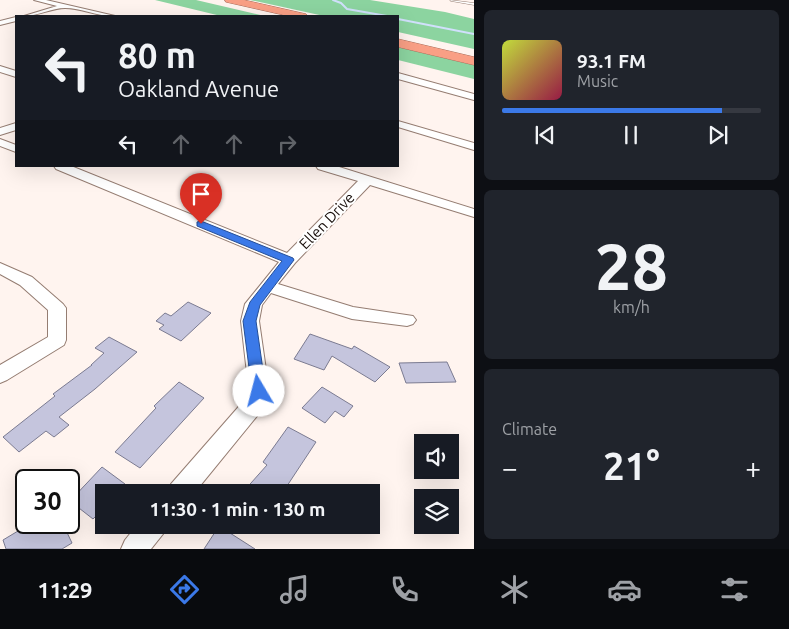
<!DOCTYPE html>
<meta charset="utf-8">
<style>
:root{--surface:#171b24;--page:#20242c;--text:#f1f3f6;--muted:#9ea1a6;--line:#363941;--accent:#3b79e8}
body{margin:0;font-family:Ubuntu,sans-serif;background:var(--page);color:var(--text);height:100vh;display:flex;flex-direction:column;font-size:19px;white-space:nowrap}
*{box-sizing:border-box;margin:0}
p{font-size:16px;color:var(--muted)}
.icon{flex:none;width:28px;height:28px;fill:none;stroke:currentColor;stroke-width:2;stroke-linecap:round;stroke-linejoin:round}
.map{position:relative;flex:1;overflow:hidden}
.sheet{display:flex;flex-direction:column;gap:10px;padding:10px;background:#0d0f14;width:315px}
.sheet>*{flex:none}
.banner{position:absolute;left:15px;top:15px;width:384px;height:152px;border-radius:0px;box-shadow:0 5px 20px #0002;background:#171b24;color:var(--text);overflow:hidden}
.controls{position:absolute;left:414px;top:434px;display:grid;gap:10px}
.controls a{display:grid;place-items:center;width:45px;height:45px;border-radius:0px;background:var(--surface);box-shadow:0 5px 20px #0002;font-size:25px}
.speed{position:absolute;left:15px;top:469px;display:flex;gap:10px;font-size:25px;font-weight:700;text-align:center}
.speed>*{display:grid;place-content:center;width:65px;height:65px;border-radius:50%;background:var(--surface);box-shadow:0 5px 20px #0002;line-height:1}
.speed .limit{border:2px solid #111;border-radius:8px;background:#fff;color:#111}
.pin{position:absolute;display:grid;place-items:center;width:42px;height:42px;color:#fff;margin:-51px -21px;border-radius:50% 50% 50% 0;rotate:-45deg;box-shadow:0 0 5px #0007}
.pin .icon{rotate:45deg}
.me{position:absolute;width:55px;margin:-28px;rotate:352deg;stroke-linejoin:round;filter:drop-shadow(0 0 4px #0008)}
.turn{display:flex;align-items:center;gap:18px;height:105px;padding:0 20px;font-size:22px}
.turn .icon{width:65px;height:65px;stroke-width:2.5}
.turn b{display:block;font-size:35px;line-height:42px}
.lanes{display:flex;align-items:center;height:48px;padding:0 20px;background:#0003;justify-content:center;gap:25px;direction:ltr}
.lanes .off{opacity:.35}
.big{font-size:38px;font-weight:700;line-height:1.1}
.sheet .widget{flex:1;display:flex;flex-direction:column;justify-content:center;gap:8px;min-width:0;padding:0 18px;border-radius:8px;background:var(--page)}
.sheet .dial{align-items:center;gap:0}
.dial b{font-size:65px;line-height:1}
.song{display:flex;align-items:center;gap:15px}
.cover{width:60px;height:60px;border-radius:8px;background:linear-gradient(135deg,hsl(70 70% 55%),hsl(340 70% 35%))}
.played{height:5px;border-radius:2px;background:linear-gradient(90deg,var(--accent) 85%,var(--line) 85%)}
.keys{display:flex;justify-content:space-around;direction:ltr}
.heat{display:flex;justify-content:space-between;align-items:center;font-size:28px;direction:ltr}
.trip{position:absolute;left:95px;top:484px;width:285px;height:50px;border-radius:0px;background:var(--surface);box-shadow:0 5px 20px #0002;font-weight:700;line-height:50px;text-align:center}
.menu{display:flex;height:80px;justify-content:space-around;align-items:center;background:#090b0e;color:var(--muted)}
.menu .icon{width:35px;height:35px}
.menu .current{color:var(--accent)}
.menu b{font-size:22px;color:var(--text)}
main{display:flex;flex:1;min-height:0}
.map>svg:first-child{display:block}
.forest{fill:#8cd4a0}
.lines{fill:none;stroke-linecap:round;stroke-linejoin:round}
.stream{stroke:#d0e0fb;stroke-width:2}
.building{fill:#c5c5dd;stroke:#7b7b91}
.service-casing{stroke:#957d72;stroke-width:1}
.minor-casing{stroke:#957d72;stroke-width:2}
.motorway-casing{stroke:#a96c59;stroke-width:1}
.service{fill:#fff;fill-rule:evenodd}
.minor{fill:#fff;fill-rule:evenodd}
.motorway{fill:#f99f85;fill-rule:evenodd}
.route{fill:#3b79e8;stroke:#264f97}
.labels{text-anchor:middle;stroke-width:4;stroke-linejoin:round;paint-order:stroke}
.street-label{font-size:15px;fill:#150c08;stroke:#fff}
</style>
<main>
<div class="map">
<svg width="474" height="549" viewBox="0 0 474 549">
<rect width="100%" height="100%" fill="#fff4ef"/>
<!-- forest -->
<g class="forest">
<path d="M155 0H196L265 16H221Z"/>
<path d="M250 0H370L445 12 474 19V49L398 32V16H324Z"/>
<path d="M398 47 474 65V79L398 60Z"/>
</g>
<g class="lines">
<!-- stream -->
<g class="stream">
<path d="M333 0 341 3 347 9 387 16"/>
<path d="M398 19 474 34"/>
</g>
</g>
<!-- building -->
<g class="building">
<path d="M188 302 211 313 181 341 159 329 164 325 156 321 165 313 171 316Z"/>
<path d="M310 334 352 349 354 346 390 367 375 382 332 356 324 370 294 359Z"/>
<path d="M109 337 137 352 95 389 59 417 69 425 54 437 46 431 19 452 3 437 55 396 53 394 92 365H91L104 353 95 348Z"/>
<path d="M447 362 456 382 406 383 399 363Z"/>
<path d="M179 382 204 398 140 468 115 452 156 408 154 406Z"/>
<path d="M322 387 353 406 344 417 335 411 325 423 302 408Z"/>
<path d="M288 427 316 442 283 492H243L267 465 263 462Z"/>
<path d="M102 467 125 484 118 492H104V508L93 519 70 501Z"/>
<path d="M33 522H62L72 543 62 549H6L3 540Z"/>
<path d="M219 526 255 549H204Z"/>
</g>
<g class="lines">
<defs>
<path id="service" d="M450 0 474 3V5L451 1Z"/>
<g id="minor">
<path d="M34 0H46L115 16C98 17 82 8 65 8 52 8 38 16 24 16L57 6Z"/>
<path d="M16 17V21L0 25V21Z"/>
<path d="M0 66 16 71V77L0 72Z"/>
<path d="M398 73 474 94V100L398 79Z"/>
<path d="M398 121 474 143V150L398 127Z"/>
<path d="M16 123V130L0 135V128Z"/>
<path d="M0 139 16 145V152L0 146Z"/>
<path d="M54 166H71L287 253 358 181 318 169 316 166H336L474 209V217L370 185 295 263 278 284 353 307 413 316 416 320 413 324 407 326 352 319 271 293 262 305 259 321 269 391 257 416 195 492H168L171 484 241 404 249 391 241 321 245 304 279 262 56 169Z"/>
<path d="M0 263 32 277 63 304 66 308V340L64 345 7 380 0 383V365L48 337V310L20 285 0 274Z"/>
<path d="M137 525H167L163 534 151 549H121L125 540Z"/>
</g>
<g id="motorway">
<path d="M225 0H244L306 14 308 16H288L226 2Z"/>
<path d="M398 39 474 57V65L398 47Z"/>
</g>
</defs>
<!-- service casing -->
<use href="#service" class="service-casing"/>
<!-- minor casing -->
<use href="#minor" class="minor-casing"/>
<!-- motorway casing -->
<use href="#motorway" class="motorway-casing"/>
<!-- service -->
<use href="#service" class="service"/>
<!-- minor -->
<use href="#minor" class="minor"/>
<!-- motorway -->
<use href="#motorway" class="motorway"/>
</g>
<!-- route -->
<path class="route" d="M201 221 293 258 294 260 260 305 256 321 266 391 264 395 259 397 254 395 252 391 243 321 250 302 282 261 197 226V222Z"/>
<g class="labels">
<!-- street labels -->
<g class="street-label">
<text transform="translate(327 221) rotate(-46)" y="5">Ellen Drive</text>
</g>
</g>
</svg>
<div class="controls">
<a><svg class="icon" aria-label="sound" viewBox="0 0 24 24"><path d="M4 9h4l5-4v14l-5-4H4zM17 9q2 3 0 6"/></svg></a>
<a><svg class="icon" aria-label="layers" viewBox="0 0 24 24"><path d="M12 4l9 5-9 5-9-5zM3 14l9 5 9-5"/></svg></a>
</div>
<div class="speed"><div class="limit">30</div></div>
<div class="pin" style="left:201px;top:224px;background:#d93025"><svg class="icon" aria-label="arrive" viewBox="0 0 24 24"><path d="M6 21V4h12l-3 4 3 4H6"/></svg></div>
<svg class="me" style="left:259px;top:391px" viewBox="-20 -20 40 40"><circle r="19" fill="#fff"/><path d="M0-13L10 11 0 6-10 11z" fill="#3b79e8"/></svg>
<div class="trip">11:30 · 1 min · 130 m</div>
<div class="banner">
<div class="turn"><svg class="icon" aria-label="left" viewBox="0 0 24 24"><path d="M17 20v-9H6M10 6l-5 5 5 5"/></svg><div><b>80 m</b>Oakland Avenue</div></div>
<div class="lanes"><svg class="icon" aria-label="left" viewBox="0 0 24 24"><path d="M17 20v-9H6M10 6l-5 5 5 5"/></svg><svg class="icon off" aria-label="ahead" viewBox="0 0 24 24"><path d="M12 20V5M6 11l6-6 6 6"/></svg><svg class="icon off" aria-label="ahead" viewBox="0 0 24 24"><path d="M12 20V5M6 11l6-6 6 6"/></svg><svg class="icon off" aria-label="right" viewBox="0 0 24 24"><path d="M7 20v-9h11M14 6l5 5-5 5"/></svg></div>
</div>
</div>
<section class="sheet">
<div class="widget">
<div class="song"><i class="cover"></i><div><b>93.1 FM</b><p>Music</p></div></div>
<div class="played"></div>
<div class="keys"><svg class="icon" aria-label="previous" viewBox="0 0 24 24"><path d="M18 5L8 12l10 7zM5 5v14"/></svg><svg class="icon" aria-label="pause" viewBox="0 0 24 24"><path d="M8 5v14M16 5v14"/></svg><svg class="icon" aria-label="next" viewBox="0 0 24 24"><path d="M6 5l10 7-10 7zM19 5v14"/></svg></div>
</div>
<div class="widget dial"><b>28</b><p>km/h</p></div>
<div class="widget"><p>Climate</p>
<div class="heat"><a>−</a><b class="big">21°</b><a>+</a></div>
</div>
</section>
</main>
<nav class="menu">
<b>11:29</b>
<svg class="icon current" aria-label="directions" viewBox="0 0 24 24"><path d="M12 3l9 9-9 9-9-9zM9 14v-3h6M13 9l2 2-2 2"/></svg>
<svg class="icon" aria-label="music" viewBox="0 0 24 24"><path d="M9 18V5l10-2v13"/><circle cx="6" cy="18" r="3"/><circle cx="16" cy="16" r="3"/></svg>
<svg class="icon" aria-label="phone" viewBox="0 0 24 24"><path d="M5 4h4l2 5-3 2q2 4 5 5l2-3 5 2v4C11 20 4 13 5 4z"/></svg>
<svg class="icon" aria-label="climate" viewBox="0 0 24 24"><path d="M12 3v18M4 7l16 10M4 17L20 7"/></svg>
<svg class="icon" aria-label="car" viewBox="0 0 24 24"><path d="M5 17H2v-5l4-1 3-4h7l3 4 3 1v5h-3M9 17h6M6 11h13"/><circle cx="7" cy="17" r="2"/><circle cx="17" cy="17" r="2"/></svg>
<svg class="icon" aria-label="filters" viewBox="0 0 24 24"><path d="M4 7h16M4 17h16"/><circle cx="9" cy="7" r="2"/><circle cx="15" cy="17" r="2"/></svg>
</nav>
